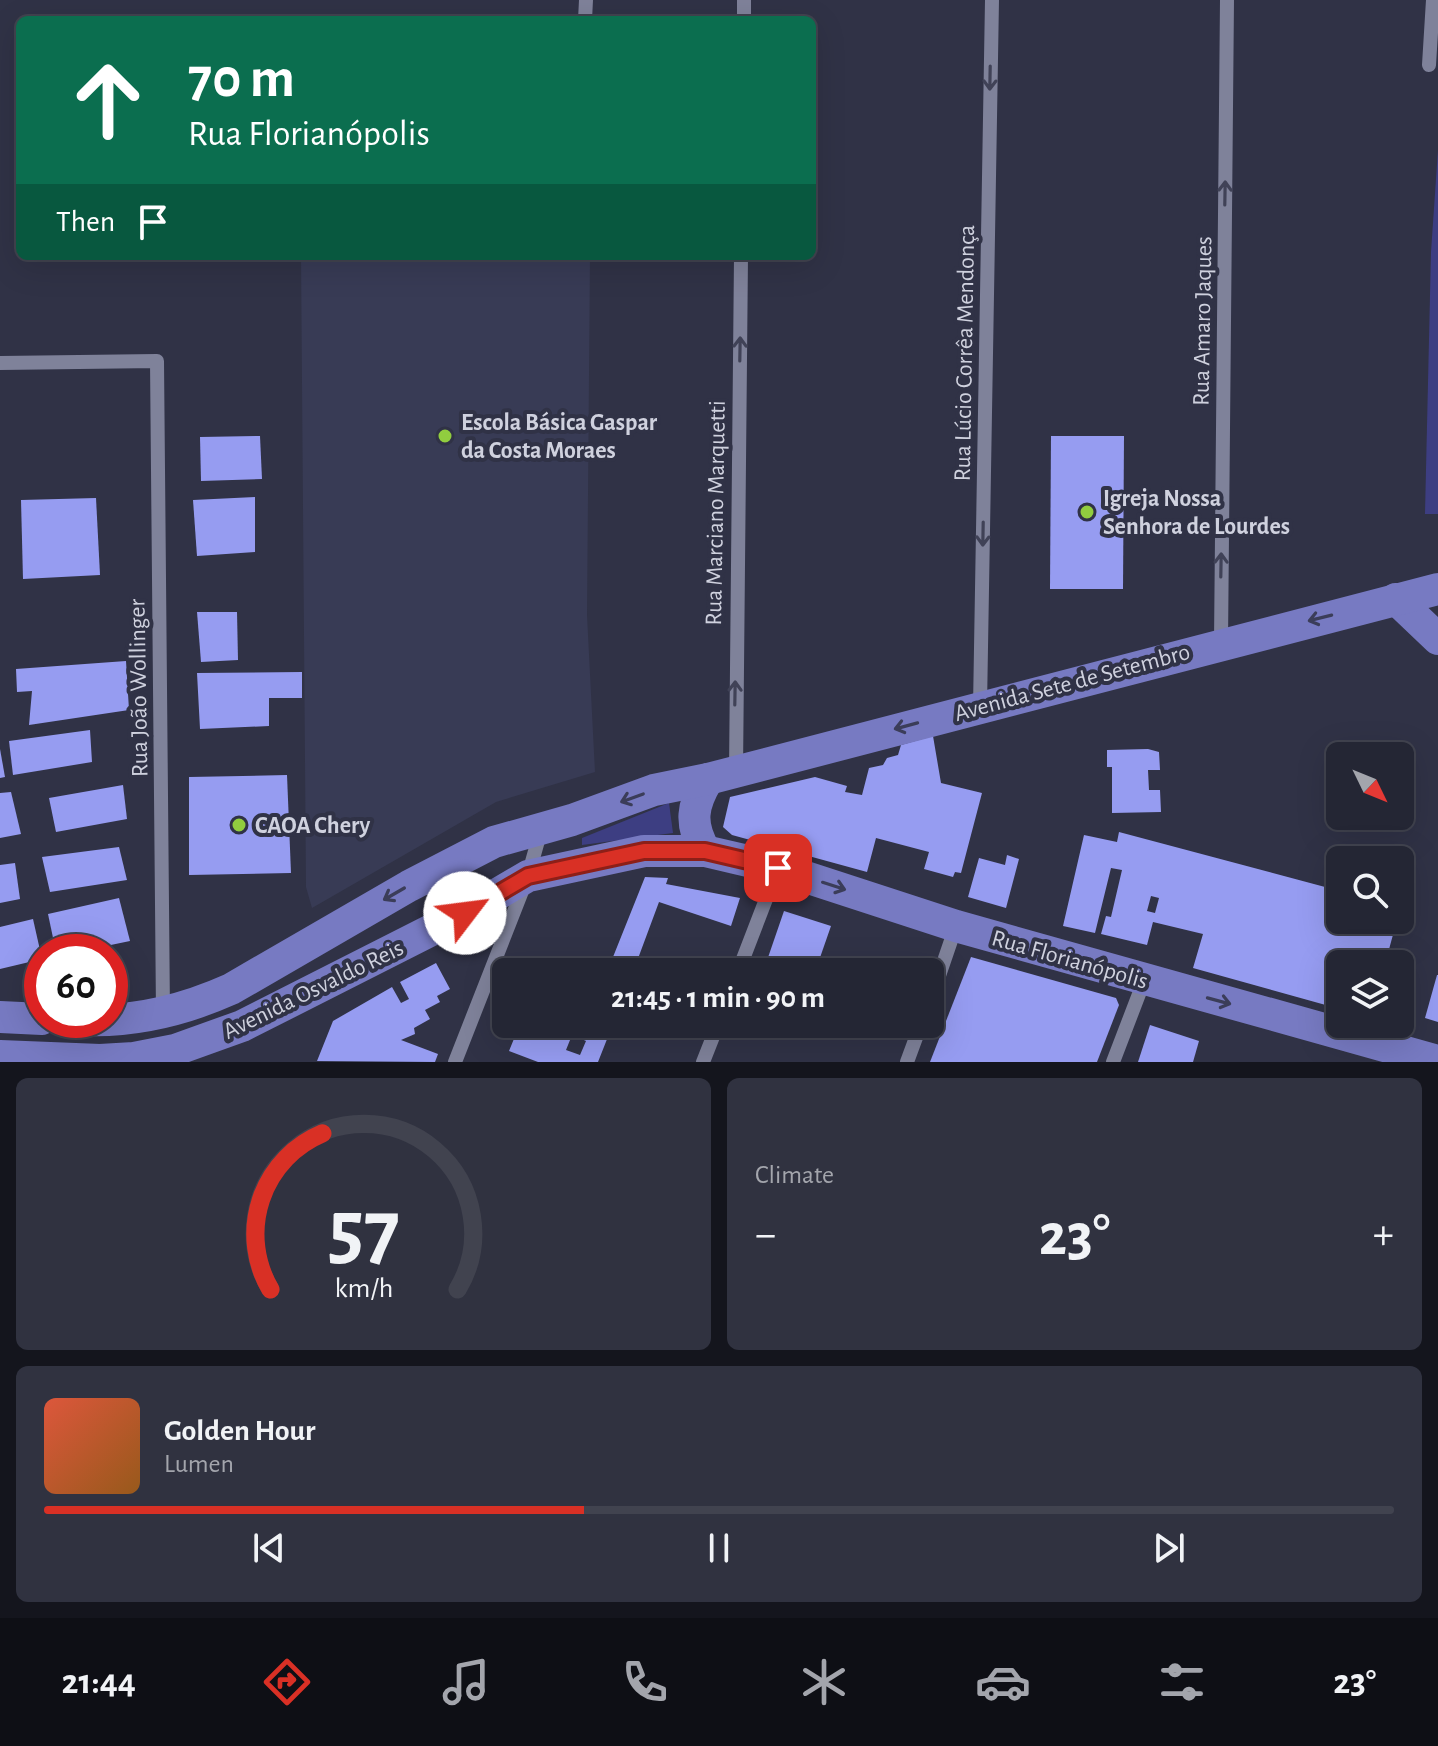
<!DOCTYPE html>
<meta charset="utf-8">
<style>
:root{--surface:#242634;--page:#303240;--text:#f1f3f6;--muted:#a3a5ac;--line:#41434f;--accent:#d93025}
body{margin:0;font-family:"Alegreya Sans",sans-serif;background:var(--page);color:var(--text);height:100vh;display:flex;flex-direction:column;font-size:30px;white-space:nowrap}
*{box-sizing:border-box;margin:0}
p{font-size:26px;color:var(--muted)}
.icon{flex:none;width:44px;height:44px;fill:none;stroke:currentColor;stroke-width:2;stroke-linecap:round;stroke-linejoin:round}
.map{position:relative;height:1062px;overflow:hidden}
.details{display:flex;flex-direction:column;gap:16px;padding:16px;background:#14151d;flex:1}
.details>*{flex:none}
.banner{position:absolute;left:16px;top:16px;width:800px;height:244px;border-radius:12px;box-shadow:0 8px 32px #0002,0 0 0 2px var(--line);background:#0b6e4f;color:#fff;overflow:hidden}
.needle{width:52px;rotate:133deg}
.buttons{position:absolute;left:1326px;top:742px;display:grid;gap:16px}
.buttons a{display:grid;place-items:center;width:88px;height:88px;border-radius:12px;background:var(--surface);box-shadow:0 8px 32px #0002,0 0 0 2px var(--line);font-size:40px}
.speed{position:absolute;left:24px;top:934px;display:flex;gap:16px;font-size:40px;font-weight:700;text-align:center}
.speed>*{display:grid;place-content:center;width:104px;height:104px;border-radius:50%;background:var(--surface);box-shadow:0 8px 32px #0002,0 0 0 2px var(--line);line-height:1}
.speed .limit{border:12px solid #d22;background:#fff;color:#111}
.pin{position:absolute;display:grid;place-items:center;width:68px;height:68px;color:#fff;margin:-34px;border-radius:16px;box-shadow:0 4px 12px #0006}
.me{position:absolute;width:88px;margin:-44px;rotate:60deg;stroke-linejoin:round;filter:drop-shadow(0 0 6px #0008)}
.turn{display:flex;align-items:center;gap:28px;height:168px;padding:0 40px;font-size:36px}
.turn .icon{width:104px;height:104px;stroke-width:2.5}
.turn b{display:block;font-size:56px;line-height:68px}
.then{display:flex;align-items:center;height:76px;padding:0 40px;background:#0003;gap:16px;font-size:30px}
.big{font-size:60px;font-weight:700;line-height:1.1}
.details .tile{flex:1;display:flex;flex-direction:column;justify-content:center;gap:12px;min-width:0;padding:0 28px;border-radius:12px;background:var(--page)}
.details .dial{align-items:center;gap:0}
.dial svg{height:208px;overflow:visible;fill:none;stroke:var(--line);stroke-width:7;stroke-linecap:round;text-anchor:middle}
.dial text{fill:var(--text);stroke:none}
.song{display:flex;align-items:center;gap:24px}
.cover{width:96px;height:96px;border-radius:12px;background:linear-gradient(135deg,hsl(10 70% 55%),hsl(30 70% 35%))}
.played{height:8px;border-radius:4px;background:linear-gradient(90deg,var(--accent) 40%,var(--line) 40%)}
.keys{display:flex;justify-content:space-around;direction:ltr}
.heat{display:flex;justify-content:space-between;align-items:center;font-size:44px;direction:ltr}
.details .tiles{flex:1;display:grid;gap:16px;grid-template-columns:1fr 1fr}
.tile:last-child{grid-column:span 2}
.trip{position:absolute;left:492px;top:958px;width:452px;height:80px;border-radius:12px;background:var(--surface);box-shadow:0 8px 32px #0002,0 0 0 2px var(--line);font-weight:700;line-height:80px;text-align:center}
.tabs{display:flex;height:128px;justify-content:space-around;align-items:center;background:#0e0f15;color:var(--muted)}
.tabs .icon{width:56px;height:56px}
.tabs .active{color:var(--accent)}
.tabs b{font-size:36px;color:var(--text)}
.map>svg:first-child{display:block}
.built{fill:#383b55}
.green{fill:#3d3e82}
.building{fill:#969cf1;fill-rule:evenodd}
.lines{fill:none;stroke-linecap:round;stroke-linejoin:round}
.minor{stroke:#7f829a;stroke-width:14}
.major{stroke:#777ac2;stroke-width:32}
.oneway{stroke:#404257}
.oneway2{stroke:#3b3d59}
.route-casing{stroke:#8d1f18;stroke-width:20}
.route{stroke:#d93025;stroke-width:14}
.poi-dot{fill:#91cd3f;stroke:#303246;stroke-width:3}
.labels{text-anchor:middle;stroke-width:8;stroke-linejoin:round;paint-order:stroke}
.street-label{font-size:24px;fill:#cfd1de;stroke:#303246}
.poi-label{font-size:24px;font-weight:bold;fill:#cfd1de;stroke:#303246;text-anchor:start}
</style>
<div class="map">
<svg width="1438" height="1062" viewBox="0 0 1438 1062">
<rect width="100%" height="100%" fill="#303246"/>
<!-- built -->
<path class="built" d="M301 256H590L587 615 595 772 496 802 312 908 306 887Z"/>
<!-- green -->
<g class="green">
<path d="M1438 150V514H1425L1431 252Z"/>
<path d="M669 803 673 833 582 845V838Z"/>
</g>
<!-- building -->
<g class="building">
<path d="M260 436 262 479 201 481 200 437Z"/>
<path d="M1051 436H1124L1123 589H1050Z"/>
<path d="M255 497V552L197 556 193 500Z"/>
<path d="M96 498 100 575 23 579 21 500Z"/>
<path d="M197 612H237L238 660 201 662Z"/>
<path d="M126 661 129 710 29 725 32 691 17 692 16 669Z"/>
<path d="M302 672V698H269V726L200 729 197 673Z"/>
<path d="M90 730 92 762 13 775 9 741Z"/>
<path d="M933 736 941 783 982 793 961 873 955 872 953 877 924 869 929 852 876 838 867 872 732 835 723 827 730 797 815 777 847 786 845 792 862 795 869 768 883 765 887 758 898 755 901 745Z"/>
<path d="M0 749 5 777 0 778Z"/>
<path d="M1148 749 1159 752 1160 770H1148L1149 790H1160L1161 812 1112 813V767H1107V750Z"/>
<path d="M287 775 291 873 189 875V777Z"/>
<path d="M123 785 127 819 56 832 49 798Z"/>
<path d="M11 792 21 834 0 838V793Z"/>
<path d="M1119 832 1340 891V920H1397L1385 964H1340V1009L1193 968 1203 934 1153 922 1147 945 1101 934 1106 916 1111 917 1122 870 1111 868 1095 933 1063 926 1084 835 1117 842ZM1151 896 1159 898 1155 913 1147 911Z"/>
<path d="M119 847 127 880 50 892 42 857Z"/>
<path d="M1007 855 1019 859 1006 908 968 897 979 858 1005 865Z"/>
<path d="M15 863 20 899 0 903V865Z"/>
<path d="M645 877 668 878 666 884 740 898 731 926 659 902 633 972H607Z"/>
<path d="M119 898 130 941 77 952H56L48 914Z"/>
<path d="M784 911 831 926 815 972H763Z"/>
<path d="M33 919 42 959 0 969V927Z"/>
<path d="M971 957 1116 998 1119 1005 1097 1062H930Z"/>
<path d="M436 963 450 989 437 996 440 1002 425 1010 430 1019 414 1028 415 1034 401 1040 438 1054 435 1062 317 1061 333 1021 392 987 401 1003 409 999 400 982Z"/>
<path d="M1437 975H1438V1022L1425 1018Z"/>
<path d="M520 1024H543L572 1035 566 1050 580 1055 586 1041 575 1036 581 1024H613L598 1062H538L509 1051Z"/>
<path d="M1150 1025 1199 1041 1193 1062H1138Z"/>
</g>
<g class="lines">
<!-- minor -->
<g class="minor">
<path d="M585 20 586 0"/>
<path d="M744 20V0"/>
<path d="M1429 65 1433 0"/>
<path d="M0 363 157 361 163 1013"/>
<path d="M1221 643 1227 0"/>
<path d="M980 707 992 0"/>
<path d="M736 771 741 256"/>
<path d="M738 972 778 868"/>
<path d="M930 1002 956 926"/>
<path d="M455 1062 528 876 541 830"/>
<path d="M703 1062 718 1024"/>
<path d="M907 1062 921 1024"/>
<path d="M1113 1062 1144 981"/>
</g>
<!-- major -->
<g class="major">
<path d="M1396 599 1438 639"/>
<path d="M705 851C689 824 692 805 708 779"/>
<path d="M0 1017 42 1019"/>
<path d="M85 1020C137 1022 184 1010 231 989L409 886 494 842 572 820 654 790 708 779 1438 589"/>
<path d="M0 1056 100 1060 134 1058 175 1050 242 1026 465 913 528 876 644 851H705L778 868 956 926 1438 1061"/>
</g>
</g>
<!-- one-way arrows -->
<defs><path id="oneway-shaft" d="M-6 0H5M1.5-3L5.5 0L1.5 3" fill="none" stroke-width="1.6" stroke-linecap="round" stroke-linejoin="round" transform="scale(2)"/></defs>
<g class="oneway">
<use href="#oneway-shaft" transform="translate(990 78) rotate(91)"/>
<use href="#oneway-shaft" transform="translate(1225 193) rotate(-89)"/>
<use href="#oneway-shaft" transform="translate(740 349) rotate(-89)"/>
<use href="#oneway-shaft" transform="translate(983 534) rotate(91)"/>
<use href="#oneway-shaft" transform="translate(1221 565) rotate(-89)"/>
<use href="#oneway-shaft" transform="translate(735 693) rotate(-89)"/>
</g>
<g class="oneway2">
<use href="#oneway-shaft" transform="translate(1320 618) rotate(166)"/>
<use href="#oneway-shaft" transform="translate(906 726) rotate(165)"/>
<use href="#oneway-shaft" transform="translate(632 798) rotate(160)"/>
<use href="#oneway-shaft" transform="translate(834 886) rotate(18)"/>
<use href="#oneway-shaft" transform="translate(394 894) rotate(150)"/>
<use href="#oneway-shaft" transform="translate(1219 1001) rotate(15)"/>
</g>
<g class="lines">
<defs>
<path id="route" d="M465 913 528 876 644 851H705L778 868"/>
</defs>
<!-- route casing -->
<use href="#route" class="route-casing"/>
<!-- route -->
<use href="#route" class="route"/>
</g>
<!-- markers -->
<g class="poi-dot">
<circle cx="445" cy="436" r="8"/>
<circle cx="1087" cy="512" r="8"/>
<circle cx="239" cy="825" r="8"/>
</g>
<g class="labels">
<!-- street labels -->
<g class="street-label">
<text transform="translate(1202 321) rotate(-89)" y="8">Rua Amaro Jaques</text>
<text transform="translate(964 353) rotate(-89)" y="8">Rua Lúcio Corrêa Mendonça</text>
<text transform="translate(715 513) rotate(-89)" y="8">Rua Marciano Marquetti</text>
<text transform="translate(1072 682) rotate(-15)" y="8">Avenida Sete de Setembro</text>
<text transform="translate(138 688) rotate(-91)" y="8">Rua João Wollinger</text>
<text transform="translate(1070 959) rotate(16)" y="8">Rua Florianópolis</text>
<text transform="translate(313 989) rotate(-26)" y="8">Avenida Osvaldo Reis</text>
</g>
<!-- poi labels -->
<g class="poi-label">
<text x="461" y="430">Escola Básica Gaspar<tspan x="461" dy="28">da Costa Moraes</tspan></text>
<text x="1103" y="506">Igreja Nossa<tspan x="1103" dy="28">Senhora de Lourdes</tspan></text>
<text x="255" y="833">CAOA Chery</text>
</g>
</g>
</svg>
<div class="buttons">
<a><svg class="needle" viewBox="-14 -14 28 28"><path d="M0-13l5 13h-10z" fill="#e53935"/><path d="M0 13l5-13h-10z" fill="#a3a5ac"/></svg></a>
<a><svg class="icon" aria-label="search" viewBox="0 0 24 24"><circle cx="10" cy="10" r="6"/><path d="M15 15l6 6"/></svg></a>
<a><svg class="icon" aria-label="layers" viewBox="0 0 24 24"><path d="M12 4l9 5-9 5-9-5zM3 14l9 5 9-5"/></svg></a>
</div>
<div class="speed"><div class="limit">60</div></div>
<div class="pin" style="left:778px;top:868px;background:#d93025"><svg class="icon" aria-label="arrive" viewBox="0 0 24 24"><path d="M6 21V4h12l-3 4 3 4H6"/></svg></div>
<svg class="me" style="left:465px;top:913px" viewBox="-20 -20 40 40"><circle r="19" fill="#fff"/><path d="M0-13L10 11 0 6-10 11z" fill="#d93025"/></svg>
<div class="trip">21:45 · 1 min · 90 m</div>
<div class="banner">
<div class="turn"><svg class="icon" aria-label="ahead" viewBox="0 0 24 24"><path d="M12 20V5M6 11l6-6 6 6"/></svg><div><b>70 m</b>Rua Florianópolis</div></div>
<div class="then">Then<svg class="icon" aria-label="arrive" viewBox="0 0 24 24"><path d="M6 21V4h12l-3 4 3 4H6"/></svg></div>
</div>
</div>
<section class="details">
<div class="tiles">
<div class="tile dial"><svg viewBox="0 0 100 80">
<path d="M14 69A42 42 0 1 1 86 69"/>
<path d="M14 69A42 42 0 0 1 34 9" stroke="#d93025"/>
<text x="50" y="56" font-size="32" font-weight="700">57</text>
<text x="50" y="72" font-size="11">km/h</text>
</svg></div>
<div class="tile"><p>Climate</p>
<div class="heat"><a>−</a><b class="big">23°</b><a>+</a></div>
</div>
<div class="tile">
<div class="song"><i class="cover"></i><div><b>Golden Hour</b><p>Lumen</p></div></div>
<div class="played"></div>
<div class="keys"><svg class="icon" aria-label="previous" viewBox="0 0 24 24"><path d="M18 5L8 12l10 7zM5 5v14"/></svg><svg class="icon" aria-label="pause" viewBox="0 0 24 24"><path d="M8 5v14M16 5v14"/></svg><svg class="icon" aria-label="next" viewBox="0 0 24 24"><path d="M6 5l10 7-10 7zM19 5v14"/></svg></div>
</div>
</div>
</section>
<nav class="tabs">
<b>21:44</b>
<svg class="icon active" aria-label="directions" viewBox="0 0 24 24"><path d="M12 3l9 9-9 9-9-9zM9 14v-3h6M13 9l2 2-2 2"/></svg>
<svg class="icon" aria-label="music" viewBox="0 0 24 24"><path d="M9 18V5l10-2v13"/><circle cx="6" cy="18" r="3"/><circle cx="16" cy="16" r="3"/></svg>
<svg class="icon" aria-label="phone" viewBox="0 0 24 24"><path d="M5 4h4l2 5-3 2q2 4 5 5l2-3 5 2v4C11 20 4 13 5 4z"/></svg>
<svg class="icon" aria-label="climate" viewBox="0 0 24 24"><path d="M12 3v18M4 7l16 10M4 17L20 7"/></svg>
<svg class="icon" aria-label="car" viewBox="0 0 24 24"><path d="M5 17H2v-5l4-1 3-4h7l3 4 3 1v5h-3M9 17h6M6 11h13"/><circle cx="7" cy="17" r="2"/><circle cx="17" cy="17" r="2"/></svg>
<svg class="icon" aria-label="filters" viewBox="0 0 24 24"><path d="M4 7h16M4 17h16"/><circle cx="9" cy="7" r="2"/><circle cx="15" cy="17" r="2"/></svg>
<b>23°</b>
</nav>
